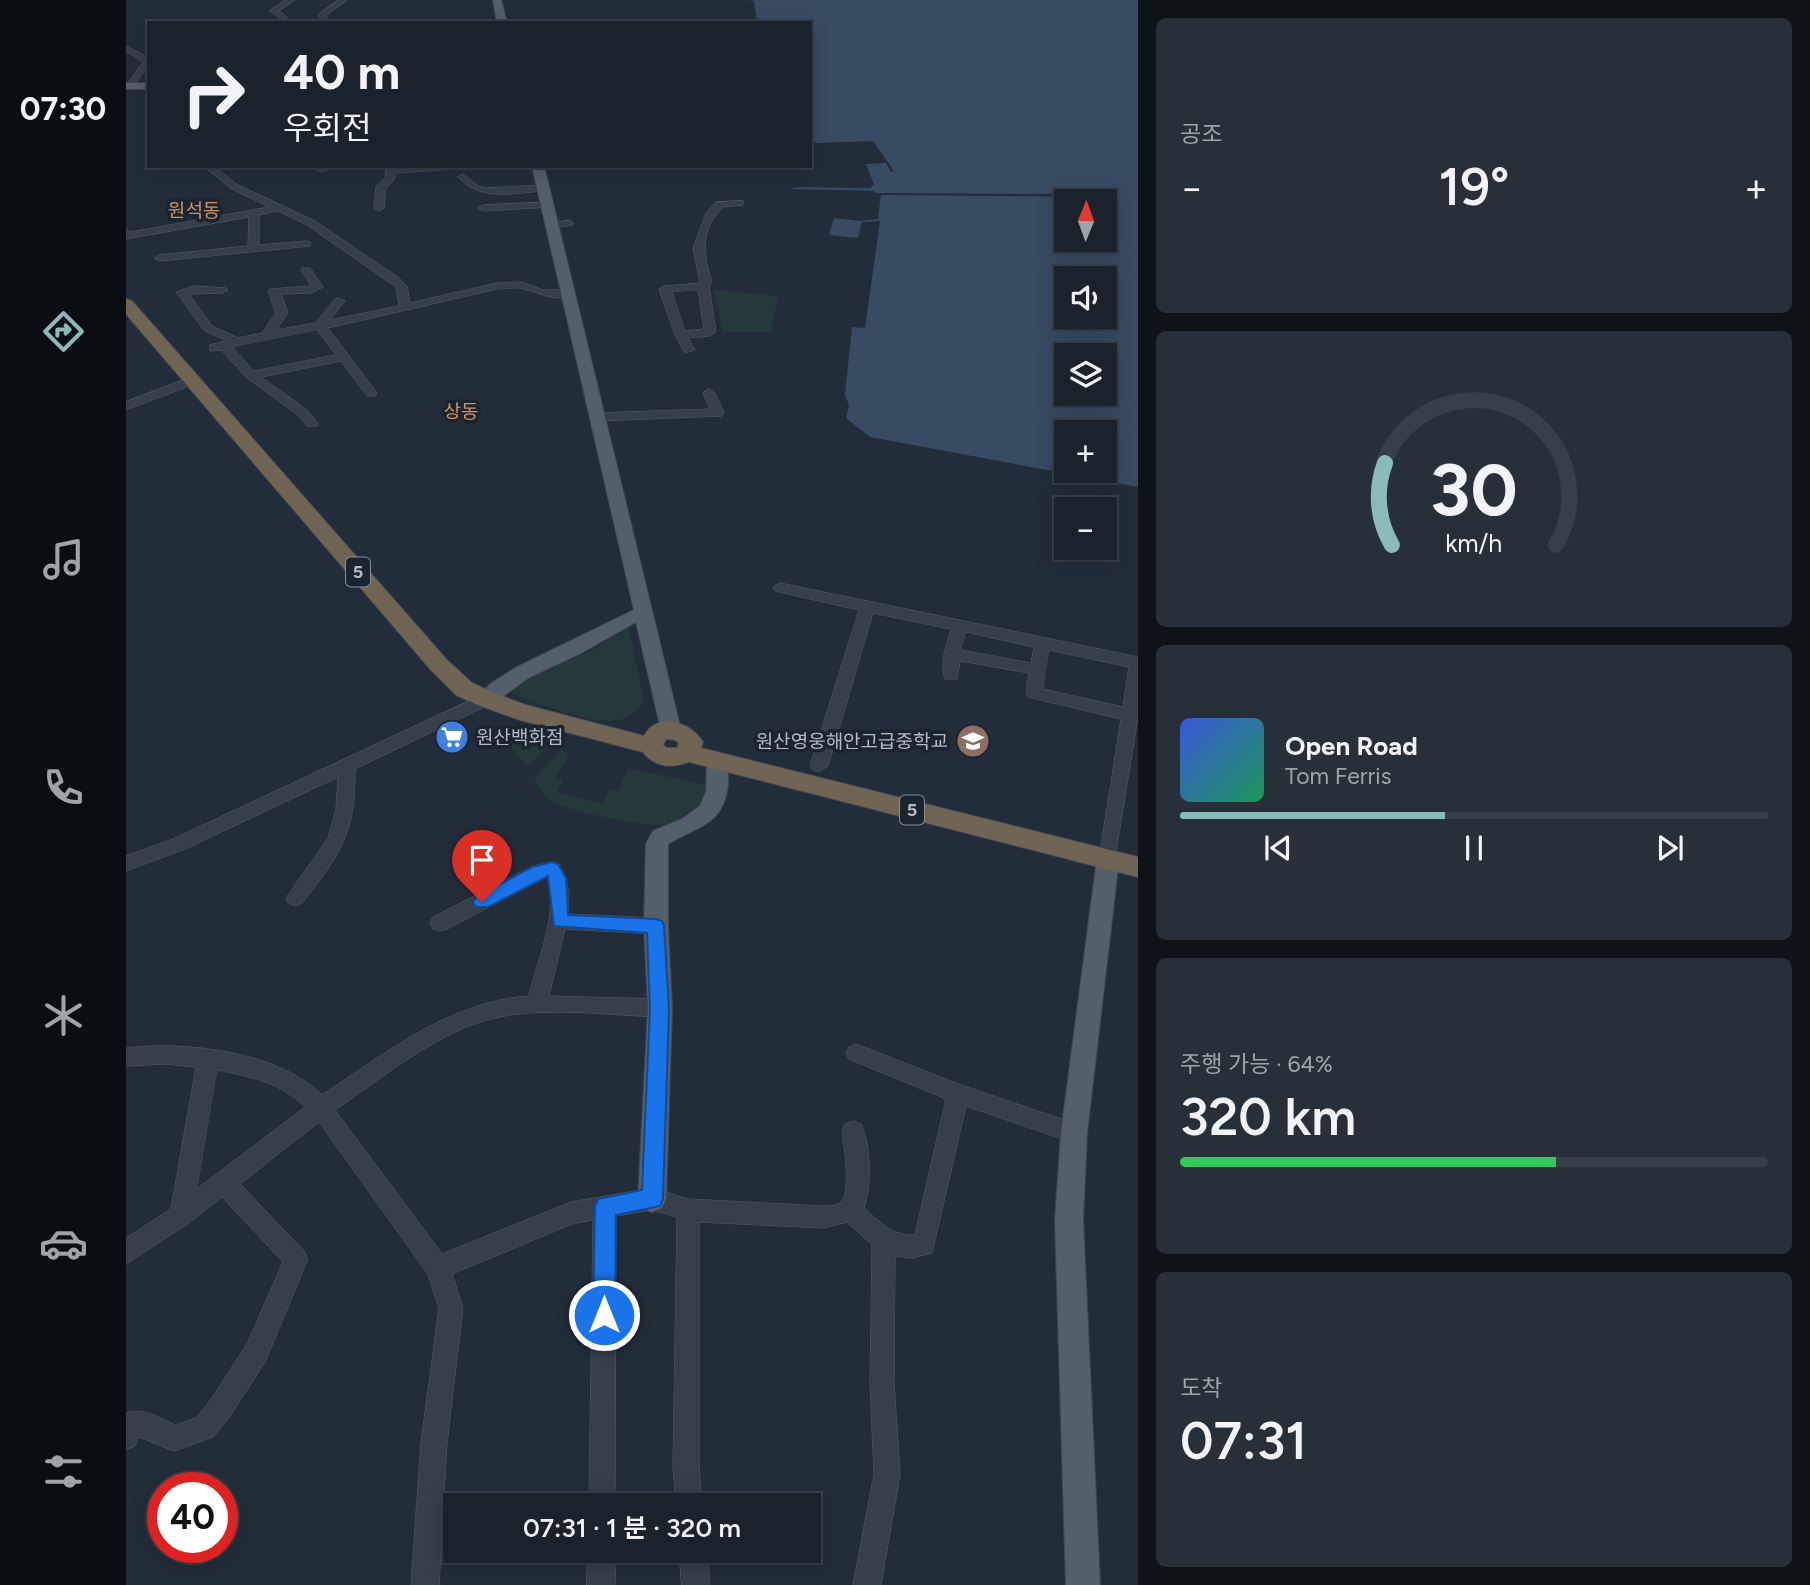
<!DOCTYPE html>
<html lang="ko">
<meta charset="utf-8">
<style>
:root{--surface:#1a222c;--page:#272f38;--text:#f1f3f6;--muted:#9fa4a9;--line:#383f48;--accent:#8bbbb9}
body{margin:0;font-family:Figtree,"Noto Sans KR",sans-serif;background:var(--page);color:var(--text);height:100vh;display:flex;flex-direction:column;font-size:26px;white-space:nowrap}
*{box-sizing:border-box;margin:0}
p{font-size:23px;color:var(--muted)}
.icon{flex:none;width:38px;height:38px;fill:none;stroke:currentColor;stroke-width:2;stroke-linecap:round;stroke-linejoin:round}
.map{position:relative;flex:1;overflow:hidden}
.side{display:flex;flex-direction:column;gap:18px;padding:18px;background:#0e1318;width:672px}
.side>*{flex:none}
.hud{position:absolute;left:21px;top:21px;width:665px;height:147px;border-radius:0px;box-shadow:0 4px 18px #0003,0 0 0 2px var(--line);background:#1a222c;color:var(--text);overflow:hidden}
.needle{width:46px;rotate:1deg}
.fabs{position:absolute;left:928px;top:189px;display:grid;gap:14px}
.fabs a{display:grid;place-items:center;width:63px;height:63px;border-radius:0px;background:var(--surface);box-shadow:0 4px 18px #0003,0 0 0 2px var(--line);font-size:35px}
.speed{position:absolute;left:21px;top:1472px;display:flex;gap:14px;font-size:35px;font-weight:700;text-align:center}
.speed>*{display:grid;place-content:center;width:91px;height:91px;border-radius:50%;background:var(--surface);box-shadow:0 4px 18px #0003,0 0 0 2px var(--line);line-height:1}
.speed .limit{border:10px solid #d22;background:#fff;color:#111}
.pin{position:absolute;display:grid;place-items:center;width:60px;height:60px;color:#fff;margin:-72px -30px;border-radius:50% 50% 50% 0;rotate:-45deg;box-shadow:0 0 7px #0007}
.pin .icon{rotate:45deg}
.me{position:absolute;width:77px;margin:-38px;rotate:0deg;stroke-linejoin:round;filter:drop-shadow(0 0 5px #0008)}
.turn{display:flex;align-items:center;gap:24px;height:147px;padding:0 21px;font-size:32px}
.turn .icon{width:91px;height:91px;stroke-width:2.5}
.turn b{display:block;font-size:49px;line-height:60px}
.big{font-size:52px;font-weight:600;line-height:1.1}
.side .tile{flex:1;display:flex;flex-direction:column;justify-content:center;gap:10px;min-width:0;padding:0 24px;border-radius:10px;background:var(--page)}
.side .dial{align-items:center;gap:0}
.dial svg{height:182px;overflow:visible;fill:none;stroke:var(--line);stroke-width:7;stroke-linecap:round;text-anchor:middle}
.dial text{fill:var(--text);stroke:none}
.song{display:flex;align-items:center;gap:21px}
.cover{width:84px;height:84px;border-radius:10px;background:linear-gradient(135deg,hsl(230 70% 55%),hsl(150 70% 35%))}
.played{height:7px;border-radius:4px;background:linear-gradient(90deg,var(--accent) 45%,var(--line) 45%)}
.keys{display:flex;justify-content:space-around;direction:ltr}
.heat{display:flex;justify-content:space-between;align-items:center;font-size:38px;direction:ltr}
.charge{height:10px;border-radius:5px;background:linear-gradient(90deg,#34c759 64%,var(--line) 0)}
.trip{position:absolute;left:317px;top:1493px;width:378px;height:70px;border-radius:0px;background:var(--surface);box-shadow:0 4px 18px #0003,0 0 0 2px var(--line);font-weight:600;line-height:70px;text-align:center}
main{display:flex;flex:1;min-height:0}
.tabs{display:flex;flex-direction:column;width:126px;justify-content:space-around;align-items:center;background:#0a0e12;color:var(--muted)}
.tabs .icon{width:49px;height:49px}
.tabs .selected{color:var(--accent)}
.tabs b{font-size:32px;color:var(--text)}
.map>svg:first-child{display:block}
.green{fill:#25393b}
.water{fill:#394a63;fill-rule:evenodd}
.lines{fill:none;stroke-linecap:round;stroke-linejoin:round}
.minor-casing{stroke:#555d68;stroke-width:1}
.major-casing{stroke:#404853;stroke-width:2}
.highway-casing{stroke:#424a55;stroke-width:2}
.minor{fill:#373f4b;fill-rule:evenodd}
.major{fill:#555e6b;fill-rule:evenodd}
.highway{fill:#706554;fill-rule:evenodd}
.route{fill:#1a73e8;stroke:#114b97;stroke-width:2}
.labels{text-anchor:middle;stroke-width:7;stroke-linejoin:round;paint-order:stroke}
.shield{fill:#1c242f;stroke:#858d99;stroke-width:2}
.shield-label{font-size:18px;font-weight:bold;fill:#b2bac6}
.far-quarter-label{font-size:19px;fill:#d09163;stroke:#1c242f}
.poi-label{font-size:19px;fill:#b2bac6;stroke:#1c242f;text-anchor:start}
</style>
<main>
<nav class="tabs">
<b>07:30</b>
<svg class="icon selected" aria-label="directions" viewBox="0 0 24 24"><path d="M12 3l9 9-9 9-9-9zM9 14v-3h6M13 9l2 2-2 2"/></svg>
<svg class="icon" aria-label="music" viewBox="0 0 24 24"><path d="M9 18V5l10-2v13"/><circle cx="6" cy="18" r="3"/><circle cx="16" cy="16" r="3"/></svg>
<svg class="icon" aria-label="phone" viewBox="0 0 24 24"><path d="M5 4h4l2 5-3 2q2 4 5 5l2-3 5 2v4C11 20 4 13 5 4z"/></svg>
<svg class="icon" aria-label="climate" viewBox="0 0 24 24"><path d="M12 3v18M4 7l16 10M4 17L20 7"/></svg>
<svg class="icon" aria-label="car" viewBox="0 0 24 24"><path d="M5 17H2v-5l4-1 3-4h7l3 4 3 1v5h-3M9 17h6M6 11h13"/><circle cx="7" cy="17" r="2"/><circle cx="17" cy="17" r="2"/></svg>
<svg class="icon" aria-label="filters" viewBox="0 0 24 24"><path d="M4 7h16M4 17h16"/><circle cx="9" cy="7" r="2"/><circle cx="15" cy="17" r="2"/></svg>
</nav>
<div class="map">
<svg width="1012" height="1585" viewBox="0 0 1012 1585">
<rect width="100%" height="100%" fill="#232d3a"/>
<!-- green -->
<g class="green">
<path d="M588 290 652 296 645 332H597Z"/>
<path d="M502 626 518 702C509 714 501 719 486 721 463 723 399 700 377 689L470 648Z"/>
<path d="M389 738 422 747 402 767 381 743Z"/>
<path d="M435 750 443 754 430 778 437 780 431 793 477 804 483 790 492 792 503 768 582 786 581 806C572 812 562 821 553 824 531 830 442 812 424 800 417 795 412 784 408 777Z"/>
</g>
<!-- water -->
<path class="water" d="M622 0H1012V487L744 437 720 418 723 405 719 395 726 327 739 328 754 221 736 222 732 238 703 235 708 218 735 221 752 219 755 195 970 197 960 194 750 193 748 191 662 189 674 187 744 188 748 185 740 164 760 163 765 172 768 171 747 141 690 143 684 136V23L631 22 628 1ZM940 201H978V240H940ZM940 278H978V317H940ZM940 355H978V394H940ZM940 432H978V471H940Z"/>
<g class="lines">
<defs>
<g id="minor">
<path d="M160 0H169L153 11 161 17 157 23H149L153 18 144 11Z"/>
<path d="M212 0H221L200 16 203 23H197L192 15Z"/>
<path d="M0 46 23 58V66L4 89 0 86 17 62 0 51Z"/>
<path d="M78 166H89L110 184 189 221 273 278 281 286 284 303 371 283 396 282 417 290H442L448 293C431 305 411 291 394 288 387 287 378 289 371 289L202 328 251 393 249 396H241L215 361 135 377 180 409 192 423 191 426H181L172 415 121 378 95 350 84 351V345L100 341 78 330 50 292 68 286 100 288 102 290 96 293 63 294 86 326 112 338 136 333 150 313 142 291 144 289 185 286 175 270 176 268H184L197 287 185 293 155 294 162 313 150 330 190 323 209 299 213 298 219 301 204 320 273 306 270 287 181 225 152 211 133 215V245L180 241 184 242V246L33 261 28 258 33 255 122 246 123 217 0 239V229L5 232 143 207 104 188ZM191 330 210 355 128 371 106 347Z"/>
<path d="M193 166H213L194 172 189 169Z"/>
<path d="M260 166 270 167 333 166 328 169 269 173V179L260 188 258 208 253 211 248 208 250 187 259 178Z"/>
<path d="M337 174 352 186 360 188 417 185 422 188 417 191C387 193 354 202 332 177Z"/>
<path d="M617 201V205L597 207C574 229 577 255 586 282L583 286 590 332 584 336 562 338 569 350 559 353 549 335 533 289 539 286 574 283 567 248 580 213 590 202ZM572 290 578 329 559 331 546 292Z"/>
<path d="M421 202 426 205 425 207 357 211 352 208 357 205Z"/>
<path d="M443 220 448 223 447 225 426 228 421 225Z"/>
<path d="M65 377 69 378V384L0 410V402Z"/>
<path d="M583 389 589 393 598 413 596 416 470 421 464 417 470 413 584 409 577 393Z"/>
<path d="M654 583 1012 657V717L988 864H976L973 859 995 719 902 697 900 693 903 673 834 661 831 679H819C813 663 821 645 825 629L747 613 702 766 693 772 687 770 684 766 733 610 649 591 647 588ZM840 632 908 647 905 663 835 650ZM923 650 1003 667 997 707 917 689Z"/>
<path d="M360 693 366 695 368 699 366 703 229 769C230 834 214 854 176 903L169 906 162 903 160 898 202 838 210 809 212 777 59 849 0 871V856L47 839Z"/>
<path d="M426 862 433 864 443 890 442 914 530 918 537 920 540 926 537 932 530 934 439 929 423 996 534 999 541 1002 544 1008 541 1014 534 1017C482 1015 423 1007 373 1017 316 1028 256 1078 209 1110L316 1254 445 1202 526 1188 562 1199 697 1206C702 1206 709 1206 714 1203 726 1195 718 1145 716 1131L719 1124 727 1121 735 1124C745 1146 746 1184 738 1207 753 1222 766 1236 789 1235L820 1099 723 1059 720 1053 723 1047 730 1044 835 1085 956 1126 959 1133 956 1140 948 1143 840 1106 806 1253 786 1258 769 1256 768 1383 774 1474 755 1585H727L748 1474 744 1383 746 1245 721 1222 697 1228 573 1222V1465L576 1505H550L547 1465 551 1217 526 1210 490 1216 489 1505H463L467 1220 446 1224 326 1274 337 1308 321 1443 313 1585H285L295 1443 313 1308 302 1274 193 1122 114 1184 178 1251 182 1259 139 1362 102 1419 87 1437 48 1451 13 1437 9 1446 0 1450V1413C15 1407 35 1418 49 1425L70 1418 84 1401 121 1344 157 1262 96 1197 63 1223 0 1264V1238L45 1209 70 1067 39 1064 0 1066V1048C59 1041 152 1051 196 1095 260 1053 324 1001 403 996 411 959 433 915 421 877L321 929 314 931 307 929 304 923 307 917 405 867ZM91 1070C124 1076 155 1083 179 1107L71 1189Z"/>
<path d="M462 1550H490L489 1585H461Z"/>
<path d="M553 1550H581L584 1585H556Z"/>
</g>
<g id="major">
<path d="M367 0H375L381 23H371Z"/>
<rect x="0" y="83" width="23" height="6"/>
<path d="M406 166H418L555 730 552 735H538L535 730 510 622 457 652 402 678 367 704H353L350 699 364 684 389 668 508 610Z"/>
<path d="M591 754 598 756C603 764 602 774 602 784 598 826 571 826 542 844V926L546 1008 540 1199 536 1208 526 1212 516 1208 512 1199 522 1008 518 926 520 844 527 831 556 819 574 806 580 792 581 761 584 756Z"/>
<path d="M982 850 990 853 993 859 961 1133 957 1220 974 1585H940L929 1220 935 1133 971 859 974 853Z"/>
</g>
<path id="highway" d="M0 299 6 301 321 660 346 683 368 693 400 705 518 736C531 711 565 722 577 742L575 748 1012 857V877L563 762C546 768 529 768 517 752L394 720 352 705 330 695 305 670 0 314ZM540 739 549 740 553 743 551 748H541L537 745Z"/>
</defs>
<!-- minor casing -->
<use href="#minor" class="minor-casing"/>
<!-- major casing -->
<use href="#major" class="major-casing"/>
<!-- highway casing -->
<use href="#highway" class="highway-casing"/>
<!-- minor -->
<use href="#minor" class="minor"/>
<!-- major -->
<use href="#major" class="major"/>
<!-- highway -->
<use href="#highway" class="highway"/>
</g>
<!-- route -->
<path class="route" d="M426 862 432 864 440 878 442 915 530 919 536 921 538 926 543 1009 537 1199 534 1206 490 1215 489 1315 486 1323 478 1326 471 1323 467 1315 469 1206 472 1199 516 1190 524 1009 521 933 428 926 422 876 362 907H350L347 902 350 897 406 867Z"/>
<!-- icons -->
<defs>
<symbol id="supermarket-disc" viewBox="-11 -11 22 22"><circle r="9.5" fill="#3f7fe0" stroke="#1c242f"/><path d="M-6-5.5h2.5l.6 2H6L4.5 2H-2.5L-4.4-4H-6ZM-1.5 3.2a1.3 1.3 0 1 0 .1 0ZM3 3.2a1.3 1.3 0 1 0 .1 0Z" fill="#fff"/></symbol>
<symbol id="school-disc" viewBox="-11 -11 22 22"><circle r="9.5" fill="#8d6e63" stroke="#1c242f"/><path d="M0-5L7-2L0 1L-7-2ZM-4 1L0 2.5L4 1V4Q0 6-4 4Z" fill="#fff"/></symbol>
</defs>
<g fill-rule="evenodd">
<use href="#supermarket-disc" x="307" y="718" width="38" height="38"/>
<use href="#school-disc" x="828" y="722" width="38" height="38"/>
</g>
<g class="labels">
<!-- shield labels -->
<g class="shield">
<rect x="220" y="557.5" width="24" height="29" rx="5"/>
<rect x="774" y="795.5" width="24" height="29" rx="5"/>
</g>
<g class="shield-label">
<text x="232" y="578">5</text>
<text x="786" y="816">5</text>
</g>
<!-- far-quarter labels -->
<g class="far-quarter-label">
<text x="68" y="217">원석동</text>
<text x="335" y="418">상동</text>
</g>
<!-- poi labels -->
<g class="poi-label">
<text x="350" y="744">원산백화점</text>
<text x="822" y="748" text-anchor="end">원산영웅해안고급중학교</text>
</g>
</g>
</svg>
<div class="fabs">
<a><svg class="needle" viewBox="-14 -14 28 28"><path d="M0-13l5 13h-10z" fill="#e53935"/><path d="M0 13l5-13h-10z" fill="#9fa4a9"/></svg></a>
<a><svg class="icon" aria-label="sound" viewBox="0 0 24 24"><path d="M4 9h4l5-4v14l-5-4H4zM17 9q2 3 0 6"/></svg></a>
<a><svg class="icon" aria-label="layers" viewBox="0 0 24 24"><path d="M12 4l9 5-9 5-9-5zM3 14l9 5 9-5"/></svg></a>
<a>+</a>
<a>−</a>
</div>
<div class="speed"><div class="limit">40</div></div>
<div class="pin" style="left:356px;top:902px;background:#d93025"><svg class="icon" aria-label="arrive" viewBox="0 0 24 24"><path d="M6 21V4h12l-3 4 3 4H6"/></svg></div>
<svg class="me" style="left:478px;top:1315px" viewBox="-20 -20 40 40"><circle r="17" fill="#1a73e8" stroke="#fff" stroke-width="3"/><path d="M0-11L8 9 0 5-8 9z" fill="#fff"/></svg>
<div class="trip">07:31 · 1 분 · 320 m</div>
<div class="hud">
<div class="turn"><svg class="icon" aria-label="right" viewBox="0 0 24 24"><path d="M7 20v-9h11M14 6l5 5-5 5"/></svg><div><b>40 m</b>우회전</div></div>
</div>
</div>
<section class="side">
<div class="tile"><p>공조</p>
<div class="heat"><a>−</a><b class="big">19°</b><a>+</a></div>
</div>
<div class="tile dial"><svg viewBox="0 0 100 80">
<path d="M14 69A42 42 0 1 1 86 69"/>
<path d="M14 69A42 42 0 0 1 11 33" stroke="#8bbbb9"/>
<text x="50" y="56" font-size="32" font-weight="700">30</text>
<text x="50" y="72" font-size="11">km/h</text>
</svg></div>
<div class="tile">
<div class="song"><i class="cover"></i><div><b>Open Road</b><p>Tom Ferris</p></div></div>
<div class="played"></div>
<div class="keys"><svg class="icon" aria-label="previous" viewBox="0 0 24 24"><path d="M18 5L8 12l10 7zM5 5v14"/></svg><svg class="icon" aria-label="pause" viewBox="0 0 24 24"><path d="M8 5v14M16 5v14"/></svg><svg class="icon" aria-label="next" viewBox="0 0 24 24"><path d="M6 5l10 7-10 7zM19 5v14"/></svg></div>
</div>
<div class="tile"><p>주행 가능 · 64%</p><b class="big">320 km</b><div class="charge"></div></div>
<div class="tile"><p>도착</p><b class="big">07:31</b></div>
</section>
</main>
